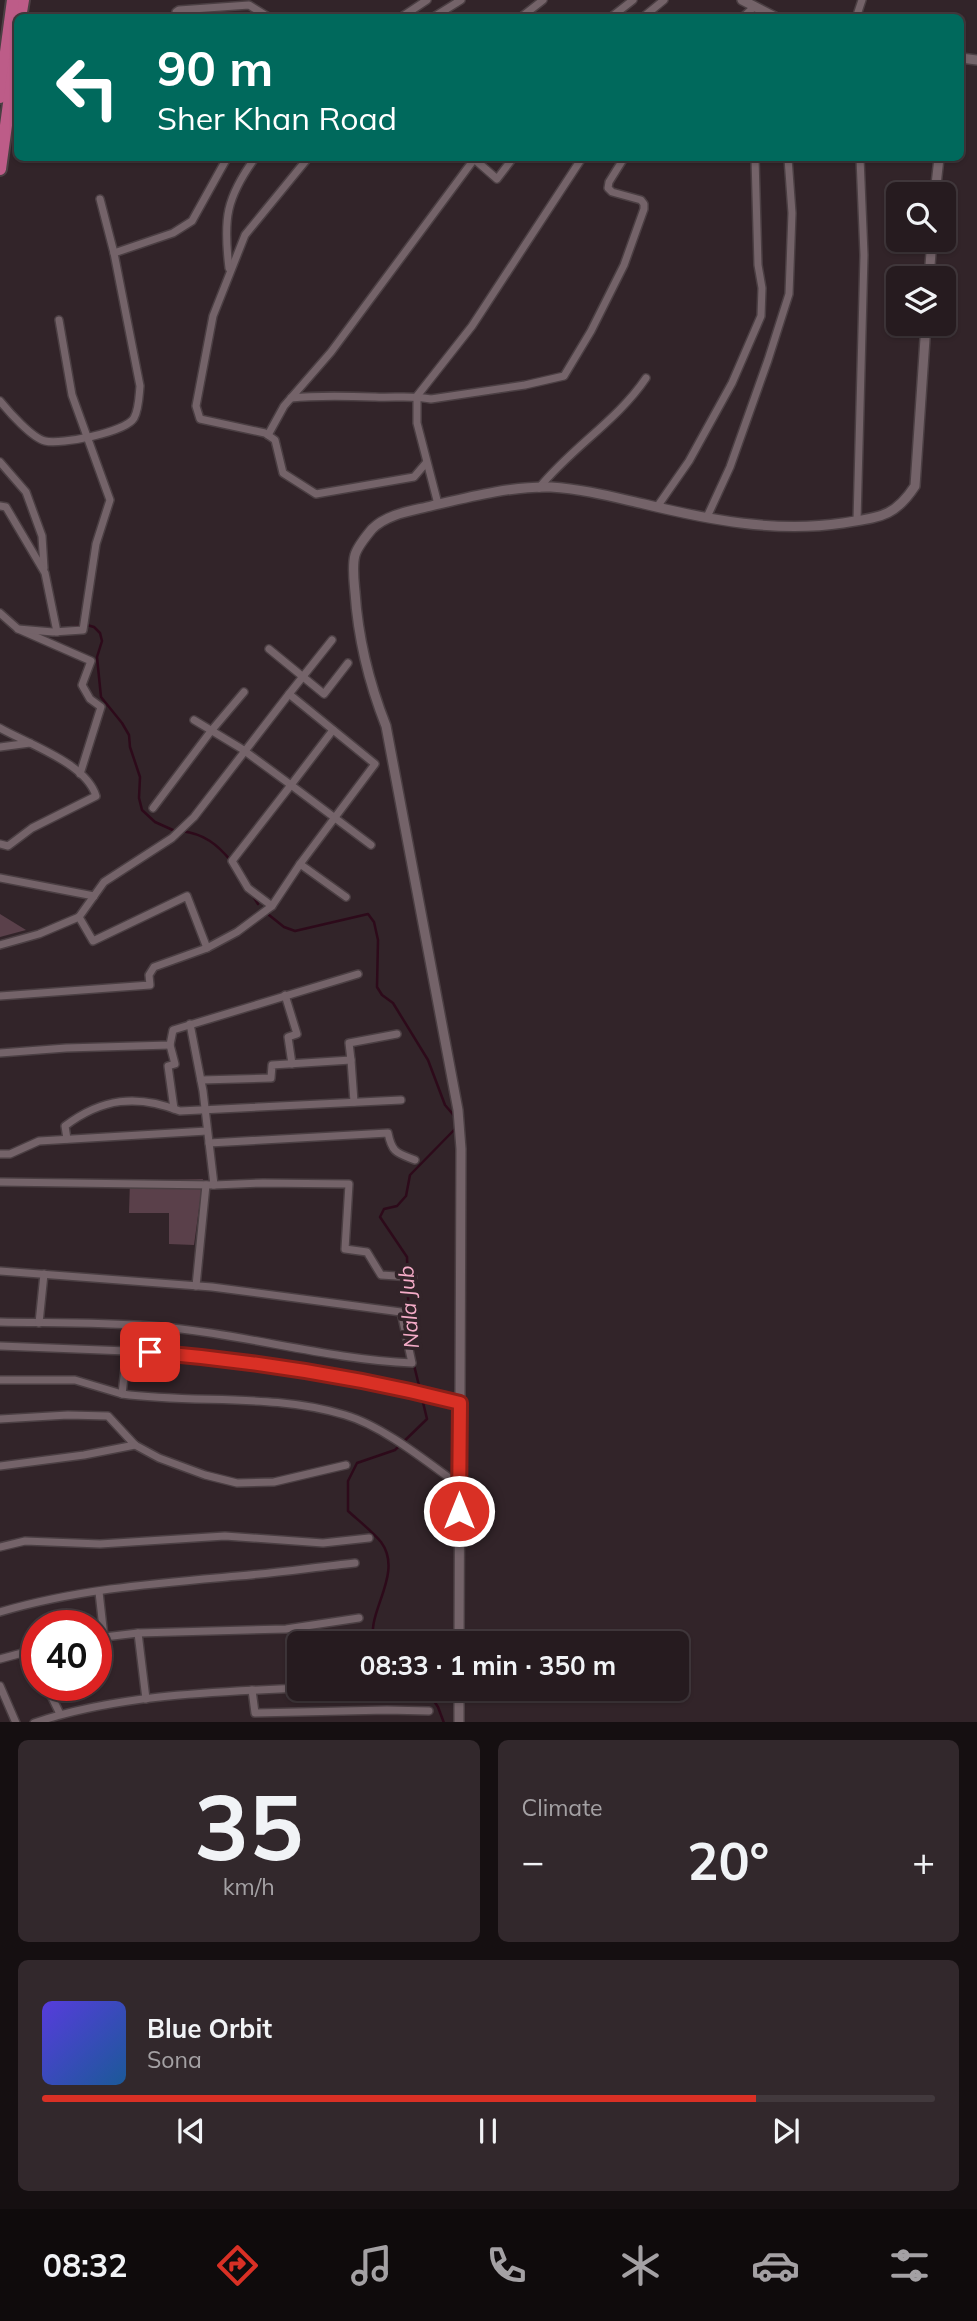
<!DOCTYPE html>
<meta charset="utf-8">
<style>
:root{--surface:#261b1f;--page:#32282c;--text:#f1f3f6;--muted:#a4a1a4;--line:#42393d;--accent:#d93025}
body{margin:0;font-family:Mulish,sans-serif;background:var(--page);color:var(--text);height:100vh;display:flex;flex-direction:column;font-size:26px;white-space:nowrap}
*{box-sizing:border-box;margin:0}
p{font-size:23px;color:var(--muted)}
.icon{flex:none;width:38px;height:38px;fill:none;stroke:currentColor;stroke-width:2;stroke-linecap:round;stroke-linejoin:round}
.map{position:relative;height:1722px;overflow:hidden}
.details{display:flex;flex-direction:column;gap:18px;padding:18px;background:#150f11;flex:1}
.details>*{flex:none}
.top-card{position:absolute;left:14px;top:14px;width:950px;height:147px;border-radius:10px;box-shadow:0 2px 5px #0004,0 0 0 2px var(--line);background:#00695c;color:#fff;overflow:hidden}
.fabs{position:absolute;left:886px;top:182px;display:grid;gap:14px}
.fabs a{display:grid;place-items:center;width:70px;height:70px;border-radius:10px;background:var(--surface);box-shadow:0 2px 5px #0004,0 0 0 2px var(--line);font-size:35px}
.speed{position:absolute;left:21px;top:1610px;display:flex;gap:14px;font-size:35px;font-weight:700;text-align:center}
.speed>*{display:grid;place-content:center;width:91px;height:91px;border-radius:50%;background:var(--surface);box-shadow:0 2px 5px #0004,0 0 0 2px var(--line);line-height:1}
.speed .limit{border:10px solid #d22;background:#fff;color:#111}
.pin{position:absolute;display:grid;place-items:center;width:60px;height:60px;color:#fff;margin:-30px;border-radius:14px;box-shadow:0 4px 10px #0006}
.me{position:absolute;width:77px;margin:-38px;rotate:0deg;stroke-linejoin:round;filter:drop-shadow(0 0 5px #0008)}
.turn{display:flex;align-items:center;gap:24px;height:147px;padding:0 28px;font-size:32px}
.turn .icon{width:91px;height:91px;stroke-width:2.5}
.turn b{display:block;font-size:49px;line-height:60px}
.big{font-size:52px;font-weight:700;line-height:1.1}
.details .widget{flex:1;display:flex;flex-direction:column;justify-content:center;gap:10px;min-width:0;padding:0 24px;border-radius:10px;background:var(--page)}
.details .dial{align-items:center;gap:0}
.dial b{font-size:91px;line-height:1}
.song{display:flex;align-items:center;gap:21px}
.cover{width:84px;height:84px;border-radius:10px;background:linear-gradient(135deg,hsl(250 70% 55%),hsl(210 70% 35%))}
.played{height:7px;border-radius:4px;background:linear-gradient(90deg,var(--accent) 80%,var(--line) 80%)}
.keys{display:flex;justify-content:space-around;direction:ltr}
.heat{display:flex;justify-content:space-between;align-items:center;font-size:38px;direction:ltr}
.details .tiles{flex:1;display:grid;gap:18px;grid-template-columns:1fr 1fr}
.widget:last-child{grid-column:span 2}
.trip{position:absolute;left:287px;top:1631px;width:402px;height:70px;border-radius:10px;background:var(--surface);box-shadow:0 2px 5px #0004,0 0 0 2px var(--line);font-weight:700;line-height:70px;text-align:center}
.tab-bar{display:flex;height:112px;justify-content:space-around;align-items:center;background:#0f0b0c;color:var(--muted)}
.tab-bar .icon{width:49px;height:49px}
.tab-bar .on{color:var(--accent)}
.tab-bar b{font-size:32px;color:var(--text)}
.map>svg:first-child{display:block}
.green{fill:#5a404a}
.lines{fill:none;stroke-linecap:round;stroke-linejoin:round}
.stream{stroke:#2d0a1a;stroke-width:2.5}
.minor-casing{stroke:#4b3f43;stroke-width:10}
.tertiary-casing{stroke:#4b3f43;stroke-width:12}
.trunk-casing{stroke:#4b3f43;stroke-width:16}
.minor{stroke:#746369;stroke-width:7}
.tertiary{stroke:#746369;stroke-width:9}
.trunk{stroke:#bd5c88;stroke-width:12}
.route-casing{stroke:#8d1f18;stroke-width:18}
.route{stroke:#d93025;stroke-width:12}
.labels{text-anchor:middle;stroke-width:7;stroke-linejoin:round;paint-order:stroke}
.water-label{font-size:21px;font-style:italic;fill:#f5acc8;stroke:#322429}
</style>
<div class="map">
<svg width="977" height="1723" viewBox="0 0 977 1723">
<rect width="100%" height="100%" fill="#322429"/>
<!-- green -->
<g class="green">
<path d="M0 914 26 930 0 937Z"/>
<path d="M203 1179 194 1245 169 1244V1213H129L130 1181Z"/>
</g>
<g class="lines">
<!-- stream -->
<g class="stream">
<path d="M73 627 87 625 94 627 100 633 102 641 97 657 101 697 122 723 129 735 130 747 140 777 139 798 142 810 155 822 175 831"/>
<path d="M182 831C204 834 217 844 231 861"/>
<path d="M253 896 258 904"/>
<path d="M269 915 284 927 295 931 368 914 374 922 378 940 377 987 382 995 393 1003 428 1060 445 1105 456 1118"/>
<path d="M409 1331 407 1257 380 1217 384 1209 397 1206 406 1196 410 1175 456 1128"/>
<path d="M375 1643C363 1616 405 1574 381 1542 372 1531 359 1521 348 1511V1481L357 1463 395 1450 427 1419 414 1365"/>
<path d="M426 1689 438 1707 444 1723"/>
</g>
<defs>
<g id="minor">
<path d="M176 18V12L179 10 249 5 270 18"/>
<path d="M400 18 427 0"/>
<path d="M432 18 461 0"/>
<path d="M520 18 543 0"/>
<path d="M610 18 633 0"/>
<path d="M642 18 664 0"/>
<path d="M742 18 754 7"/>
<path d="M856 18 862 0"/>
<path d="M308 158 245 235 213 316 196 406 200 419 265 433 275 440 283 473 316 494 414 477 426 463"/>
<path d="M473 158 497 179 513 158"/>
<path d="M100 199 114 253"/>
<path d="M229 268C223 219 226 198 255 158"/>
<path d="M291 398C319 395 346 396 375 397 394 398 412 395 431 399L525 385 564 376 591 331 624 265 644 209V204L641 200 612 192 608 188 609 182 624 158"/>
<path d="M0 401C9 412 32 438 45 441 61 445 126 432 134 418 139 409 139 396 140 386L114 253 173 233 192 221 227 158"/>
<path d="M268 435 284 406 331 352 475 158"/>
<path d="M0 462 26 492 42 536 44 568"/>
<path d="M539 488C572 447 617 421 646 378"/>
<path d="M438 504 417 423V396L472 326 582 158"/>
<path d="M0 506 6 507 45 573 57 632"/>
<path d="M657 507 689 461 732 383 761 316 762 288 758 265 755 158"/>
<path d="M707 517 730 467 768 360 789 294 792 213 788 158"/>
<path d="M857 521 864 255 860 158"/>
<path d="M0 613 18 629 91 661 82 685 90 699 101 707 80 774"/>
<path d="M18 629 53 632 83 630 96 544 110 500 72 395 59 320"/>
<path d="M269 649 324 694 348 663"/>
<path d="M194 720 242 749 291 785 232 861 248 888 272 906"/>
<path d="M0 728C28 744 86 763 96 796L32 828 8 846 0 844"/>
<path d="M333 730 291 785 371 845"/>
<path d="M0 747 30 743"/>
<path d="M153 808 211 731 244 692"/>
<path d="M300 864 346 897"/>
<path d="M0 878 94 896"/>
<path d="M79 917 104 882 172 838 194 817 289 694"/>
<path d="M0 945 39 934 79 917 93 941 187 896 207 948"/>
<path d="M285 995 297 1034 288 1037 292 1064"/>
<path d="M0 996 150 985 149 975 154 967 207 948 237 932 272 906 300 864 375 764 289 694 332 640"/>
<path d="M170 1045 175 1064 168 1066 174 1109"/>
<path d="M0 1053 66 1048 170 1045 173 1030 358 974"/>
<path d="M351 1060 354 1102"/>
<path d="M201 1080 271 1078 272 1065 351 1060 349 1043 397 1034"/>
<path d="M67 1139 65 1126C102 1098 137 1094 180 1111L401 1100"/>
<path d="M209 1143 388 1133C392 1153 397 1153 415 1160"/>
<path d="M0 1154H10L39 1141 207 1131"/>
<path d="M0 1182 214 1185 203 1091 190 1024"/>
<path d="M214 1185 263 1183 349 1184 345 1249 367 1252 381 1275 413 1277"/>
<path d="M0 1271 212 1287 401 1312 412 1363C323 1359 238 1332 149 1326 100 1322 49 1323 0 1322"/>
<path d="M196 1286 206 1185"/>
<path d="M39 1323 44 1274"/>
<path d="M0 1346 127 1351 247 1362 307 1371 415 1392 460 1403"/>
<path d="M127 1351 122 1394C196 1404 273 1393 345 1415 383 1426 427 1462 459 1485"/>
<path d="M0 1380H75L122 1394"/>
<path d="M0 1419 68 1415 108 1416 135 1445 159 1458 205 1475 237 1483 274 1482 346 1465"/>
<path d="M0 1466 84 1455 135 1445"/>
<path d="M0 1547 25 1541 100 1544 225 1536 323 1543 369 1538"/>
<path d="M99 1592 104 1637"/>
<path d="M0 1612C77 1589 159 1583 238 1576 277 1573 316 1567 355 1563"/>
<path d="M138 1633 146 1699"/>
<path d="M96 1638 138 1633 286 1629 359 1618"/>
<path d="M33 1650 37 1660"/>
<path d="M0 1659 37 1649"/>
<path d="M46 1685 60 1714"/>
<path d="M0 1686 16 1723"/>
<path d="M252 1690 255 1713 387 1710 429 1711"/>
<path d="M34 1723C116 1695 213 1692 299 1688"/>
</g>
<g id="tertiary">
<path d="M742 0 777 18"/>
<path d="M961 58 977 60"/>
<path d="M935 194 939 158"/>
<path d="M929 278 932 240"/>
<path d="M459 1643 461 1149 458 1110 386 726C369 683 358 638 355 592 354 581 352 566 355 555 357 548 367 535 372 529 387 514 411 511 431 506 469 497 511 486 551 487 583 489 613 497 644 504 710 520 776 533 843 523 879 517 894 518 915 486L926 324"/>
<path d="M459 1723V1689"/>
</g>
<g id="trunk">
<path d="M20 18 23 0"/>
<path d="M0 97 13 0"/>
<path d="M0 169 18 38"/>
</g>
</defs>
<!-- minor casing -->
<use href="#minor" class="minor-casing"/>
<!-- tertiary casing -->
<use href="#tertiary" class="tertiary-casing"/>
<!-- trunk casing -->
<use href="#trunk" class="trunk-casing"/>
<!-- minor -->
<use href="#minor" class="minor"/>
<!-- tertiary -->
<use href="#tertiary" class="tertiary"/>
<!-- trunk -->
<use href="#trunk" class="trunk"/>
</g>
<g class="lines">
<defs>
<path id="route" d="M150 1352C255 1361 358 1377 460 1403L459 1511"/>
</defs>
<!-- route casing -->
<use href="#route" class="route-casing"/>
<!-- route -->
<use href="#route" class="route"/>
</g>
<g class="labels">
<!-- water labels -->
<g class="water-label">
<text transform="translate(409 1307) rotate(-94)" y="7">Nala Jub</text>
</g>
</g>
</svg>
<div class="fabs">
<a><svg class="icon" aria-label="search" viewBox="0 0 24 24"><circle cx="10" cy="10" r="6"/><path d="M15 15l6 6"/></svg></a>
<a><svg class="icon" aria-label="layers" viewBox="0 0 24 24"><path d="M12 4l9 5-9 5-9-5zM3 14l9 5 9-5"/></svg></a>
</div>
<div class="speed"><div class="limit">40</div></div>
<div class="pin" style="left:150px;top:1352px;background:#d93025"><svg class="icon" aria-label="arrive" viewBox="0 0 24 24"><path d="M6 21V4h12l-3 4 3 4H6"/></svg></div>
<svg class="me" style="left:459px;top:1511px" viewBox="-20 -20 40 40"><circle r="17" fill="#d93025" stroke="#fff" stroke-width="3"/><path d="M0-11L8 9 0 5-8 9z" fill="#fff"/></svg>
<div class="trip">08:33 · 1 min · 350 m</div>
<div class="top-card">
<div class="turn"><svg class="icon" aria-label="left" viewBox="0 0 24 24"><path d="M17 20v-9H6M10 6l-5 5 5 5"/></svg><div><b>90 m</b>Sher Khan Road</div></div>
</div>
</div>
<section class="details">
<div class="tiles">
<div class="widget dial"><b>35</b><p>km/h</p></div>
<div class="widget"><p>Climate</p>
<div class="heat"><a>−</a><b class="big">20°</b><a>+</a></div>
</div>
<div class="widget">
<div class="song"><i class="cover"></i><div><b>Blue Orbit</b><p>Sona</p></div></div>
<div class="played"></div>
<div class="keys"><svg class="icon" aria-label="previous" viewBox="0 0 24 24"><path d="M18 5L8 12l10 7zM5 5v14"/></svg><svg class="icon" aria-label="pause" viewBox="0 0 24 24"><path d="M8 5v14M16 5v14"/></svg><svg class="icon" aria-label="next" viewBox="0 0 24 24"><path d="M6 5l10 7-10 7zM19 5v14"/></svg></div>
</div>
</div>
</section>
<nav class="tab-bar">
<b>08:32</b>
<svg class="icon on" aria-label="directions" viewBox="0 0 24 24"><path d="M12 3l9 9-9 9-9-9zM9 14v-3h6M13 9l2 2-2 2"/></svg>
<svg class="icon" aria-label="music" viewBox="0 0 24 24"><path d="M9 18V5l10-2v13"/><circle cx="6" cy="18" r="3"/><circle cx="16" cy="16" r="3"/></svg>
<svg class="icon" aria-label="phone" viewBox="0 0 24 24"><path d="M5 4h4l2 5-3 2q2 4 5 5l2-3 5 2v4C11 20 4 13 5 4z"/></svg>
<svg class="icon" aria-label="climate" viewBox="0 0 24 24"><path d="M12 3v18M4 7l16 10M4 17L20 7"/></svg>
<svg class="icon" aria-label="car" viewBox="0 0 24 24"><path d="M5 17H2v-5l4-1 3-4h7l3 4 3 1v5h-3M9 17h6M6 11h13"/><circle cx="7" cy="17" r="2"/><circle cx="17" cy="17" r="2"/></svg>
<svg class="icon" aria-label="filters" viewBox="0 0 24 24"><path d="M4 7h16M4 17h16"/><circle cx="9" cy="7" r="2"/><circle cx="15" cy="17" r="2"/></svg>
</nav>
